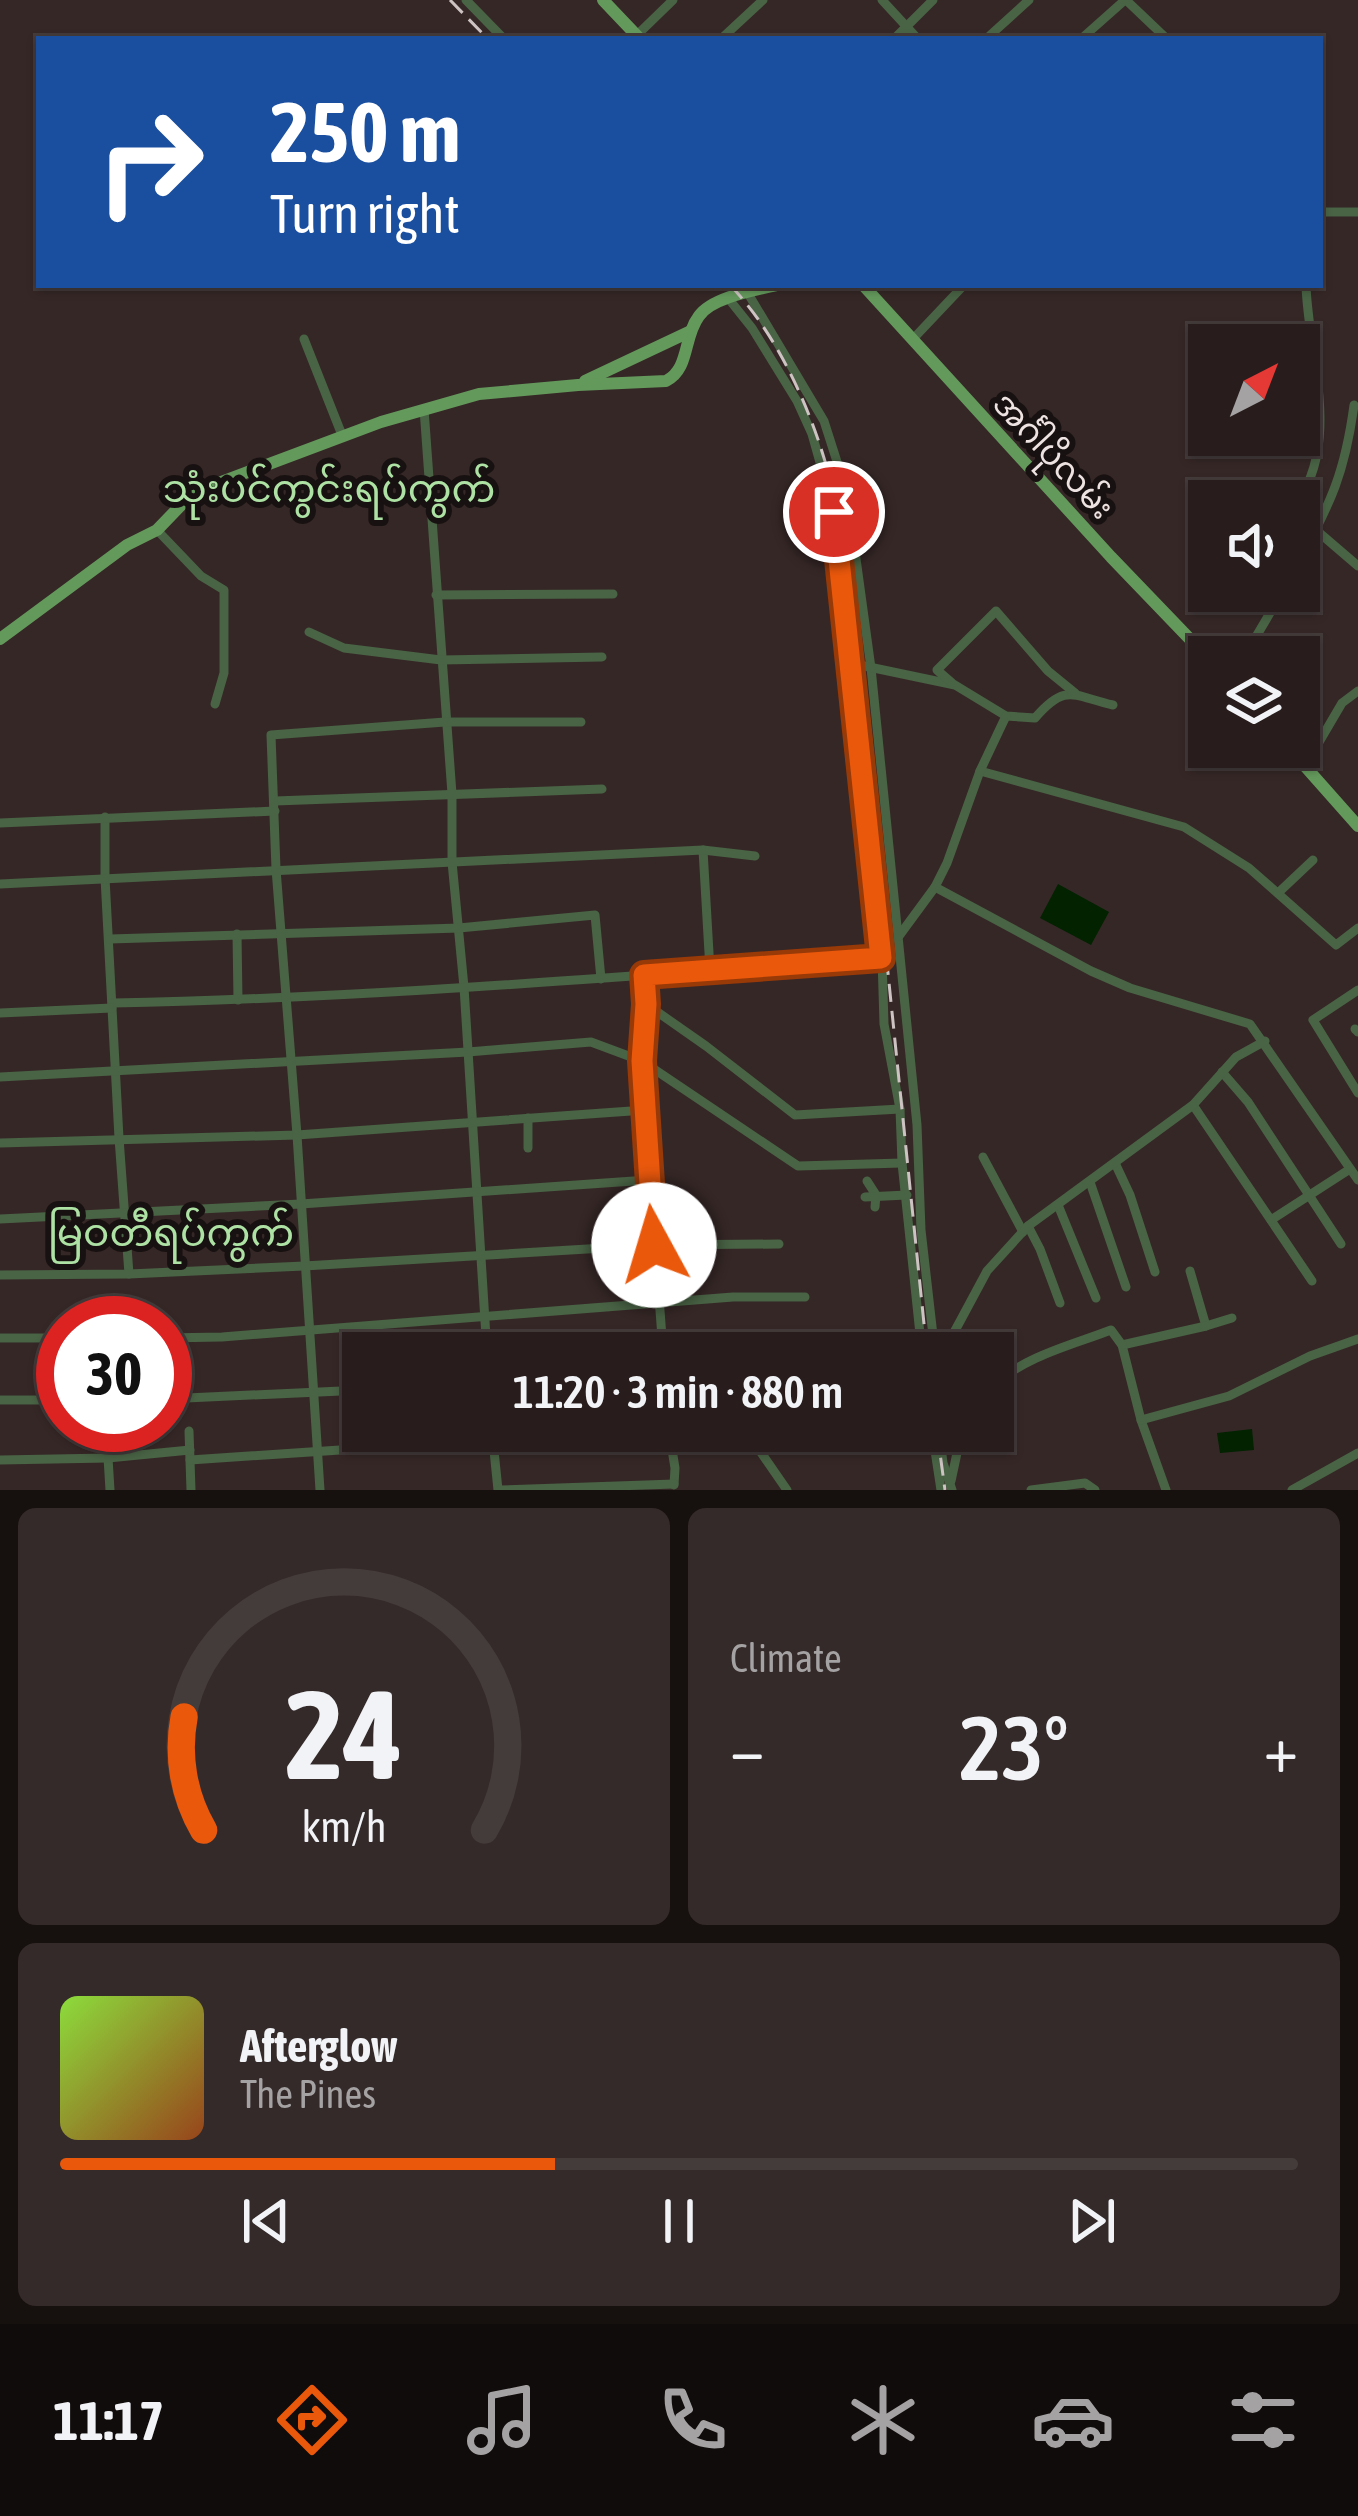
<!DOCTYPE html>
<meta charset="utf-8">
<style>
:root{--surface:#281d1c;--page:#342a29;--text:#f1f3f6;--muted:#a5a2a3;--line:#443b3b;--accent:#ea580c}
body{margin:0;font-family:"Asap Condensed","Noto Sans Myanmar",sans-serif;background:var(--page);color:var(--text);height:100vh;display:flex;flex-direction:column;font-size:45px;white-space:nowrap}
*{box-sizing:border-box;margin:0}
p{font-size:39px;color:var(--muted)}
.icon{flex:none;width:66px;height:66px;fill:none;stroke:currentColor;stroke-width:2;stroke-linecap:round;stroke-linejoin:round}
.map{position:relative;height:1490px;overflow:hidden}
.sheet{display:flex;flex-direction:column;gap:18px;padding:18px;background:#16100f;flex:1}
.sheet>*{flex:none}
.top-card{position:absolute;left:36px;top:36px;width:1287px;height:252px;border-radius:0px;box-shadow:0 3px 9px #0004,0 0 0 3px var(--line);background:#1a4fa0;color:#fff;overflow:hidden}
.needle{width:78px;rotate:42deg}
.buttons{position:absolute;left:1188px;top:324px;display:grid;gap:24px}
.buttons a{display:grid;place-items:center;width:132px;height:132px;border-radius:0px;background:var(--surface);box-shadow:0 3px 9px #0004,0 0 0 3px var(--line);font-size:60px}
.speed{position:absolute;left:36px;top:1296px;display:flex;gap:24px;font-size:60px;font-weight:700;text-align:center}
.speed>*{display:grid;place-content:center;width:156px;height:156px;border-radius:50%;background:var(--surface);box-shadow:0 3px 9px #0004,0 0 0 3px var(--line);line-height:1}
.speed .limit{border:18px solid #d22;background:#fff;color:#111}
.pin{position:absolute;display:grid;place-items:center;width:102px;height:102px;color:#fff;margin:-51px;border:6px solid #fff;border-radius:50%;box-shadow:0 3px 12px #0007}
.me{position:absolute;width:132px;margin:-66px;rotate:354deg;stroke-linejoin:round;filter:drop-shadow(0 0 9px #0008)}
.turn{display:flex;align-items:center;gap:42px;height:252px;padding:0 36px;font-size:54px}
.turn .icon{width:156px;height:156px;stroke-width:2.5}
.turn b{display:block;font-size:84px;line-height:102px}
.big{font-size:90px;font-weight:600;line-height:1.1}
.sheet .widget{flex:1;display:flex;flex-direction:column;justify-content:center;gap:18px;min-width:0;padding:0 42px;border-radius:18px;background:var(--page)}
.sheet .dial{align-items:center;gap:0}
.dial svg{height:312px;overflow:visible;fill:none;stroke:var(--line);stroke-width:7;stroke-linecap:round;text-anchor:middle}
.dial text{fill:var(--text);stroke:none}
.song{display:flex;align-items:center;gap:36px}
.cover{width:144px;height:144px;border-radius:18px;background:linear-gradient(135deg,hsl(90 70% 55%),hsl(20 70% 35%))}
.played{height:12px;border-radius:6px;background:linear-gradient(90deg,var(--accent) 40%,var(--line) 40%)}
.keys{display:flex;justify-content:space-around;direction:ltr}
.heat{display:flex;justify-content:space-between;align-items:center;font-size:66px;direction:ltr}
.sheet .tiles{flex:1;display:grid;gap:18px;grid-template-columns:1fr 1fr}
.widget:last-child{grid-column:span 2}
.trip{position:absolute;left:342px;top:1332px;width:672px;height:120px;border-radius:0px;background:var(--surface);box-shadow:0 3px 9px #0004,0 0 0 3px var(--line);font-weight:600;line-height:120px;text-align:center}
.menu{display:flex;height:192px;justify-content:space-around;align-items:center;background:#100c0b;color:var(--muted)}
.menu .icon{width:84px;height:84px}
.menu .selected{color:var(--accent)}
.menu b{font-size:54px;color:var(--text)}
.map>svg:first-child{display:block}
.water{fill:#022200}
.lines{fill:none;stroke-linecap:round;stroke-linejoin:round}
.minor{stroke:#496345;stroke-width:9}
.major{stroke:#64995c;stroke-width:12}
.rail{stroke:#cec3c3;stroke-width:3;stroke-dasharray:18 9;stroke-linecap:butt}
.route-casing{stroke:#983908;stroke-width:30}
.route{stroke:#ea580c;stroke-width:21}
.labels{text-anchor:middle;stroke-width:12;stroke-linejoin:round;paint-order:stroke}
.street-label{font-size:33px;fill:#ede3e3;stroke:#181111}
.quarter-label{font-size:39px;fill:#ade2a4;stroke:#181111}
</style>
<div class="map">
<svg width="1358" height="1490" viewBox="0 0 1358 1490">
<rect width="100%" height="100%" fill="#352726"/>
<!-- water -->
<g class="water">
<path d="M1058 884 1109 912 1091 945 1040 918Z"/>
<path d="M1252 1429 1254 1450 1220 1453 1217 1433Z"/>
</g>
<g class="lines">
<!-- minor -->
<g class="minor">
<path d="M466 0 504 39"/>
<path d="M882 0 918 39"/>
<path d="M1126 0 1167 39"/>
<path d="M637 35 673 0"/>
<path d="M721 39 763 0"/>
<path d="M894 39 933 0"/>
<path d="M986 39 1029 0"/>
<path d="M1081 39 1125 0"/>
<path d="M1320 212H1358"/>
<path d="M743 285 824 421 847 493 871 668 917 1125 921 1230 935 1353"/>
<path d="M728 298 752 328 797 401 812 434 834 512 882 958 884 1024 900 1109 902 1163 922 1353"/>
<path d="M304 339 342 435"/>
<path d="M912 340 964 285"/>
<path d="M424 409 452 794V862L464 987 487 1353"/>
<path d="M1298 501C1341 438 1308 354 1306 285"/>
<path d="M1299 521 1316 530 1358 566"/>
<path d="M157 530 201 576 224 590V673L215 704"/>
<path d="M1299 561C1331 503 1345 472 1354 405"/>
<path d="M436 595 613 594"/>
<path d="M309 632 344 648 441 660 602 657"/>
<path d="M1244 657 1283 591"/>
<path d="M850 663 955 685 1006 716 1035 718C1066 682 1073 696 1113 705"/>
<path d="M952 683 937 670 996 611 1048 671 1075 693"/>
<path d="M1305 766 1342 703 1358 691"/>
<path d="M980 771 1184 827 1249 868 1336 945 1358 928"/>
<path d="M275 801 602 789"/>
<path d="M105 817V878L119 1138 129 1274"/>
<path d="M0 823 275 811"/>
<path d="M703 850 710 970"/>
<path d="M0 884 703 850 755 856"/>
<path d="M935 887 1091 971 1130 988 1250 1024 1358 1180"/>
<path d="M1278 893 1313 860"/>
<path d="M237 934 238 1000"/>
<path d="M899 936 935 887 947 863 980 771 1006 716"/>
<path d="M110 939 459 928 595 915 601 979"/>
<path d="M643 975C647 1006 641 1036 642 1067 646 1163 657 1257 663 1353"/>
<path d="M1358 990 1313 1020 1358 1093"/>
<path d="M113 1003C370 998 626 976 882 958"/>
<path d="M646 1004 706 1046 795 1115 900 1109"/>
<path d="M0 1013 112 1008"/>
<path d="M1355 1029 1358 1032"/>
<path d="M1222 1072 1248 1102 1341 1244"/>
<path d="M0 1077 468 1052 591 1042 642 1061 798 1166 902 1163"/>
<path d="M1193 1105 1312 1281"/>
<path d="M528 1118V1148"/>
<path d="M0 1143 297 1135 645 1110"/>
<path d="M983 1157 1023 1232"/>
<path d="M1115 1163 1130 1195 1155 1272"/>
<path d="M867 1181 876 1195 875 1207"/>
<path d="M1090 1182 1126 1287"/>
<path d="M865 1197 907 1195"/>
<path d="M1058 1205 1096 1298"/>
<path d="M0 1219 301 1204 648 1180"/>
<path d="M1271 1220 1350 1169"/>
<path d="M1028 1226 1040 1249 1060 1303"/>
<path d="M1190 1271 1206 1326"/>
<path d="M0 1275 129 1274 304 1266 654 1245 779 1244"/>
<path d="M0 1338H63"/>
<path d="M165 1338 222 1337 733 1297H805"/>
<path d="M1122 1345 1206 1326 1232 1318"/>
<path d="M663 1352 802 1341"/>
<path d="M943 1353 987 1271 1028 1226 1193 1105 1236 1057 1265 1041"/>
<path d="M993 1386C1025 1356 1072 1345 1111 1330L1122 1345 1141 1420 1166 1490"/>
<path d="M165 1399 363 1390"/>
<path d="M0 1400H63"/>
<path d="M1141 1420 1229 1396 1310 1356 1358 1339"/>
<path d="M106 1425 110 1490"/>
<path d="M189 1431 191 1490"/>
<path d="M492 1431 498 1490"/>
<path d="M669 1431 675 1468 674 1485"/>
<path d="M932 1431 941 1490"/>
<path d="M939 1431 943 1463 952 1490"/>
<path d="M751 1438 787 1490"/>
<path d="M0 1460 108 1458 190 1450"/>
<path d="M190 1460 624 1431"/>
<path d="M951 1481 957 1453 966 1431"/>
<path d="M320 1490 297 1135 276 869 271 735 445 722H581"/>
<path d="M500 1490 674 1484"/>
<path d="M1031 1490 1085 1483 1095 1490"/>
<path d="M1292 1490 1358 1453"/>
</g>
<!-- major -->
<g class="major">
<path d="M603 0 640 39"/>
<path d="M863 285 1111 557 1209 659"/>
<path d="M585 381 691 331"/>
<path d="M0 639 127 545 157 530 182 504 205 488 381 422 479 394 578 385 666 381C690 369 683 337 699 316 712 297 756 290 777 285"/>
<path d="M1288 747 1358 826"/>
</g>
<!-- rail -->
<g class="rail">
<path d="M450 0 488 39"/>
<path d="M730 285C782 339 820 428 835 501 842 531 844 562 849 593L927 1353"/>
<path d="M937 1431 945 1490"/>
</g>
</g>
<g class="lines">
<defs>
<path id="route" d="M654 1245 642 1061 646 1004 644 975 881 958 834 512"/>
</defs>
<!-- route casing -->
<use href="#route" class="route-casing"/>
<!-- route -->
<use href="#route" class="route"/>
</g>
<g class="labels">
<!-- street labels -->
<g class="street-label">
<text transform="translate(1054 455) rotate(47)" y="12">အင်္ဂါပိုလမ်း</text>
</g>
<!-- quarter labels -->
<g class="quarter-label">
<text x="329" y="502">သုံးပင်ကွင်းရပ်ကွက်</text>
<text x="171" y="1246">မြဝတီရပ်ကွက်</text>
</g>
</g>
</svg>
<div class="buttons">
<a><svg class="needle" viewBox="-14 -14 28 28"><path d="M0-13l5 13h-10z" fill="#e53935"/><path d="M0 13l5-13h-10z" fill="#a5a2a3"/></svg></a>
<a><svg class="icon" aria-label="sound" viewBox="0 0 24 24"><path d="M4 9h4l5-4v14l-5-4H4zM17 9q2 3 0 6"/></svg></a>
<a><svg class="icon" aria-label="layers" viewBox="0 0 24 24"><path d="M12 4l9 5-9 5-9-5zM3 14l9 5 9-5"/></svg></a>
</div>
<div class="speed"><div class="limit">30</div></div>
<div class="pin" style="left:834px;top:512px;background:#d93025"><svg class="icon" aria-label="arrive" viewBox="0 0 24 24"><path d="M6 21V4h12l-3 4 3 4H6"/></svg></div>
<svg class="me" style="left:654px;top:1245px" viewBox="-20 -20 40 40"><circle r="19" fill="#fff"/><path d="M0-13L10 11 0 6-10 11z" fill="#ea580c"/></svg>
<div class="trip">11:20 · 3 min · 880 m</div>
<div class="top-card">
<div class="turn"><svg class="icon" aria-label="right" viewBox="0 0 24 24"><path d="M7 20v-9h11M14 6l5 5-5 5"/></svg><div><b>250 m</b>Turn right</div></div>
</div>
</div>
<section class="sheet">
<div class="tiles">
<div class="widget dial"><svg viewBox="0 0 100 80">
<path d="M14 69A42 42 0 1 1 86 69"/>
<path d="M14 69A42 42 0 0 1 9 40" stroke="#ea580c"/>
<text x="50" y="56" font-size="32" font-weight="700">24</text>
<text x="50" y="72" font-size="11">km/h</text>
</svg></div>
<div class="widget"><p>Climate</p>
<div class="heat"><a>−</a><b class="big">23°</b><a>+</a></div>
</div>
<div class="widget">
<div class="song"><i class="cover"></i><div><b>Afterglow</b><p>The Pines</p></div></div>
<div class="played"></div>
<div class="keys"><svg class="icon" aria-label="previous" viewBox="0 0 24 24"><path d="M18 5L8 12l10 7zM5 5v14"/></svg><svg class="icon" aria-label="pause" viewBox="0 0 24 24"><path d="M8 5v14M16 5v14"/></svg><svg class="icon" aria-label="next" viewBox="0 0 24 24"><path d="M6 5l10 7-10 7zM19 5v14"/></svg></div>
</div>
</div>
</section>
<nav class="menu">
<b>11:17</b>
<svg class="icon selected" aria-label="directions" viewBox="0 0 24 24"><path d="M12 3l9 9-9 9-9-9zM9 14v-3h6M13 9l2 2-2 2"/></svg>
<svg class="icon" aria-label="music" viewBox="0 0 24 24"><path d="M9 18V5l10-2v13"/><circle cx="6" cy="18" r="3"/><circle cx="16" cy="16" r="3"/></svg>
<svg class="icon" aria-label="phone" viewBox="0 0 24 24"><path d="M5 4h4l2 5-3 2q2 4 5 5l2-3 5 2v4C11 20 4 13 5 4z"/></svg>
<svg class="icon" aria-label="climate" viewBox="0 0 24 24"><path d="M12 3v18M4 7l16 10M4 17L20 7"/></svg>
<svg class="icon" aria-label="car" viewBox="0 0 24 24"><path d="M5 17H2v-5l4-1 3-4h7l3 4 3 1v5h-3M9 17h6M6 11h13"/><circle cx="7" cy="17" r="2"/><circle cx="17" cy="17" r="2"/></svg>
<svg class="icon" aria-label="filters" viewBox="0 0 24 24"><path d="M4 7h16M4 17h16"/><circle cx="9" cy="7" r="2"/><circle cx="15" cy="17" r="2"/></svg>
</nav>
